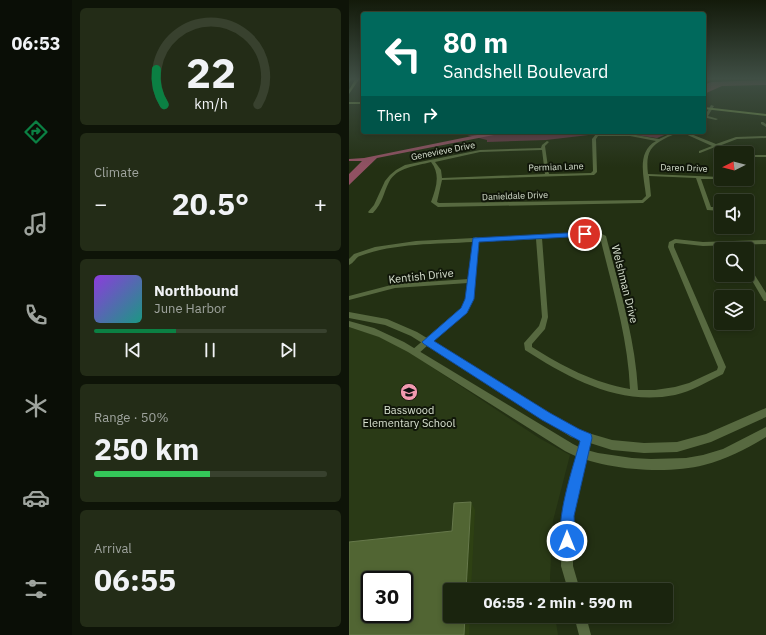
<!DOCTYPE html>
<meta charset="utf-8">
<style>
:root{--surface:#1a240e;--page:#232c17;--text:#f1f3f6;--muted:#9fa49e;--line:#38412e;--accent:#0b8043}
body{margin:0;font-family:"IBM Plex Sans",sans-serif;background:var(--page);color:var(--text);height:100vh;display:flex;flex-direction:column;font-size:15px;white-space:nowrap}
*{box-sizing:border-box;margin:0}
p{font-size:13px;color:var(--muted)}
.icon{flex:none;width:22px;height:22px;fill:none;stroke:currentColor;stroke-width:2;stroke-linecap:round;stroke-linejoin:round}
.map{position:relative;flex:1;overflow:hidden}
.panel{display:flex;flex-direction:column;gap:8px;padding:8px;background:#0e1408;width:277px}
.panel>*{flex:none}
.top-card{position:absolute;left:12px;top:12px;width:345px;height:122px;border-radius:4px;box-shadow:0 2px 6px #0003,0 0 0 1px var(--line);background:#00695c;color:#fff;overflow:hidden}
.needle{width:26px;rotate:264deg}
.fabs{position:absolute;left:365px;top:146px;display:grid;gap:8px}
.fabs a{display:grid;place-items:center;width:40px;height:40px;border-radius:4px;background:var(--surface);box-shadow:0 2px 6px #0003,0 0 0 1px var(--line);font-size:20px}
.speed{position:absolute;left:12px;top:571px;display:flex;gap:8px;font-size:20px;font-weight:700;text-align:center}
.speed>*{display:grid;place-content:center;width:52px;height:52px;border-radius:50%;background:var(--surface);box-shadow:0 2px 6px #0003,0 0 0 1px var(--line);line-height:1}
.speed .limit{border:2px solid #111;border-radius:6px;background:#fff;color:#111}
.pin{position:absolute;display:grid;place-items:center;width:34px;height:34px;color:#fff;margin:-17px;border:2px solid #fff;border-radius:50%;box-shadow:0 1px 4px #0007}
.me{position:absolute;width:44px;margin:-22px;rotate:0deg;stroke-linejoin:round;filter:drop-shadow(0 0 3px #0008)}
.turn{display:flex;align-items:center;gap:14px;height:84px;padding:0 16px;font-size:18px}
.turn .icon{width:52px;height:52px;stroke-width:2.5}
.turn b{display:block;font-size:28px;line-height:34px}
.then{display:flex;align-items:center;height:38px;padding:0 16px;background:#0003;gap:8px;font-size:15px}
.big{font-size:30px;font-weight:700;line-height:1.1}
.panel .widget{flex:1;display:flex;flex-direction:column;justify-content:center;gap:6px;min-width:0;padding:0 14px;border-radius:6px;background:var(--page)}
.panel .dial{align-items:center;gap:0}
.dial svg{height:104px;overflow:visible;fill:none;stroke:var(--line);stroke-width:7;stroke-linecap:round;text-anchor:middle}
.dial text{fill:var(--text);stroke:none}
.song{display:flex;align-items:center;gap:12px}
.cover{width:48px;height:48px;border-radius:6px;background:linear-gradient(135deg,hsl(270 70% 55%),hsl(170 70% 35%))}
.played{height:4px;border-radius:2px;background:linear-gradient(90deg,var(--accent) 35%,var(--line) 35%)}
.keys{display:flex;justify-content:space-around;direction:ltr}
.heat{display:flex;justify-content:space-between;align-items:center;font-size:22px;direction:ltr}
.charge{height:6px;border-radius:3px;background:linear-gradient(90deg,#34c759 50%,var(--line) 0)}
.trip{position:absolute;left:94px;top:583px;width:230px;height:40px;border-radius:4px;background:var(--surface);box-shadow:0 2px 6px #0003,0 0 0 1px var(--line);font-weight:700;line-height:40px;text-align:center}
main{display:flex;flex:1;min-height:0}
.tab-bar{display:flex;flex-direction:column;width:72px;justify-content:space-around;align-items:center;background:#0a0e06;color:var(--muted)}
.tab-bar .icon{width:28px;height:28px}
.tab-bar .active{color:var(--accent)}
.tab-bar b{font-size:18px;color:var(--text)}
.map>svg:first-child{display:block}
.built{fill:#2a3a16;fill-rule:evenodd}
.green{fill:#663a46}
.water{fill:#905162}
.lines{fill:none;stroke-linecap:round;stroke-linejoin:round}
.minor{fill:#576940;fill-rule:evenodd}
.tertiary{fill:#576940;fill-rule:evenodd}
.secondary{fill:#6f8c49;fill-rule:evenodd}
.shaded-wall{fill:#2e4113}
.building{fill:#516533;stroke:#66784b;fill-rule:evenodd}
.route{fill:#1a73e8;stroke:#114b97}
.labels{text-anchor:middle;stroke-width:4;stroke-linejoin:round;paint-order:stroke}
.far-street-label{font-size:9px;fill:#d7e0cf;stroke:#101609}
.street-label{font-size:11px;fill:#d7e0cf;stroke:#101609}
.poi-label{font-size:11px;fill:#d7e0cf;stroke:#101609}
</style>
<main>
<nav class="tab-bar">
<b>06:53</b>
<svg class="icon active" aria-label="directions" viewBox="0 0 24 24"><path d="M12 3l9 9-9 9-9-9zM9 14v-3h6M13 9l2 2-2 2"/></svg>
<svg class="icon" aria-label="music" viewBox="0 0 24 24"><path d="M9 18V5l10-2v13"/><circle cx="6" cy="18" r="3"/><circle cx="16" cy="16" r="3"/></svg>
<svg class="icon" aria-label="phone" viewBox="0 0 24 24"><path d="M5 4h4l2 5-3 2q2 4 5 5l2-3 5 2v4C11 20 4 13 5 4z"/></svg>
<svg class="icon" aria-label="climate" viewBox="0 0 24 24"><path d="M12 3v18M4 7l16 10M4 17L20 7"/></svg>
<svg class="icon" aria-label="car" viewBox="0 0 24 24"><path d="M5 17H2v-5l4-1 3-4h7l3 4 3 1v5h-3M9 17h6M6 11h13"/><circle cx="7" cy="17" r="2"/><circle cx="17" cy="17" r="2"/></svg>
<svg class="icon" aria-label="filters" viewBox="0 0 24 24"><path d="M4 7h16M4 17h16"/><circle cx="9" cy="7" r="2"/><circle cx="15" cy="17" r="2"/></svg>
</nav>
<section class="panel">
<div class="widget dial"><svg viewBox="0 0 100 80">
<path d="M14 69A42 42 0 1 1 86 69"/>
<path d="M14 69A42 42 0 0 1 8 42" stroke="#0b8043"/>
<text x="50" y="56" font-size="32" font-weight="700">22</text>
<text x="50" y="72" font-size="11">km/h</text>
</svg></div>
<div class="widget"><p>Climate</p>
<div class="heat"><a>−</a><b class="big">20.5°</b><a>+</a></div>
</div>
<div class="widget">
<div class="song"><i class="cover"></i><div><b>Northbound</b><p>June Harbor</p></div></div>
<div class="played"></div>
<div class="keys"><svg class="icon" aria-label="previous" viewBox="0 0 24 24"><path d="M18 5L8 12l10 7zM5 5v14"/></svg><svg class="icon" aria-label="pause" viewBox="0 0 24 24"><path d="M8 5v14M16 5v14"/></svg><svg class="icon" aria-label="next" viewBox="0 0 24 24"><path d="M6 5l10 7-10 7zM19 5v14"/></svg></div>
</div>
<div class="widget"><p>Range · 50%</p><b class="big">250 km</b><div class="charge"></div></div>
<div class="widget"><p>Arrival</p><b class="big">06:55</b></div>
</section>
<div class="map">
<svg width="417" height="635" viewBox="0 0 417 635">
<rect width="100%" height="100%" fill="#233013"/>
<!-- built -->
<path class="built" d="M0 327 35 338 51 346 190 438 221 455 204 521 201 578 202 590H101V616H206L209 635H0ZM21 580H55V614H21Z"/>
<!-- green -->
<path class="green" d="M117 132H323L308 138 280 134 257 133 197 140 138 142V140L114 134Z"/>
<!-- water -->
<g class="water">
<path d="M417 80V85L373 86 355 94V85L362 82Z"/>
<path d="M143 132H160L28 158 0 185V174L13 161H0V159L15 158Z"/>
</g>
<g class="lines">
<!-- minor -->
<g class="minor">
<path d="M0 78 10 79 0 80Z"/>
<path d="M362 105 365 106 359 116 369 119 367 120 358 118 355 121V117Z"/>
<path d="M412 122H414L417 124V127L412 124Z"/>
<path d="M325 132H330C325 135 320 136 315 139 299 147 297 156 299 174L372 177V179H374H352L362 207H372V211L358 210 347 178 300 176 302 196 294 203 89 207 82 202C87 188 92 175 82 162 67 166 48 167 40 182 34 194 34 202 24 213H20L19 212 25 205 36 181 41 175 47 170 56 165 131 150 192 148 193 145 198 141 200 142 196 146 200 174 242 173 244 171 243 139 247 134H281L310 139ZM249 136H281L307 141C287 152 295 177 297 196L293 200 90 203 88 202 93 180 245 175 248 172 247 139ZM193 150 196 174 93 178 92 170 86 162 131 152Z"/>
<path d="M332 132H337L367 144 387 137 417 136V138L388 139 370 146 385 153H379L366 147 351 153H350V151L363 146Z"/>
<rect x="398" y="155" width="19" height="2"/>
<path d="M249 232 257 236C270 287 286 337 289 390H306L326 387 340 383 368 370 369 367 319 247 320 242 326 239 354 242 417 240V244L354 246 327 243 325 244V247L377 367 374 374C358 382 343 391 326 395 271 406 221 379 176 350L175 343 190 326 193 317 187 239 130 242 124 299 118 310 69 354 66 355 63 354 62 352 63 350 112 308 118 299 119 283 46 288 0 300V296L46 284 120 279 124 242C88 244 45 243 11 256 7 257 5 263 0 265V259L5 254 26 247 67 241 125 238 127 237 129 238ZM248 236 251 237C263 287 279 337 281 389 245 383 213 366 183 347V344L196 329 199 317 193 238Z"/>
<path d="M398 265 400 266 417 293V301H415L398 272Z"/>
<path d="M238 434 241 435 243 438 224 516V566L231 590H219L212 566 214 516 233 438 235 435Z"/>
<path d="M225 616H237L242 635H230Z"/>
</g>
<!-- tertiary -->
<g class="tertiary">
<path d="M0 312 38 319 68 332 229 430 263 440 295 443 328 442 357 434 417 408V417L362 442 328 452 295 453 263 450 222 437 62 336 36 325 0 318Z"/>
<path d="M0 321 25 328 55 342 224 444 234 449 249 453 283 458 302 459 337 458 354 455 374 449 417 427V437C397 449 378 459 355 465 317 475 251 470 216 451L59 352 30 337 0 327Z"/>
</g>
<!-- secondary -->
<g class="secondary">
<path d="M0 78H3L0 83Z"/>
<path d="M7 78H11L0 94V90Z"/>
<rect x="0" y="102" width="14" height="2"/>
<path d="M355 107 417 114V116L355 109Z"/>
</g>
</g>
<!-- shaded-wall -->
<g class="shaded-wall">
<path d="M122 502 126 510 122 590H117Z"/>
<path d="M116 616H121L120 635H115Z"/>
</g>
<!-- building -->
<path class="building" d="M122 502 117 590H101V616H116L115 635H0V542L103 531 105 503ZM21 580H55V614H21Z"/>
<!-- sky -->
<linearGradient id="sky" x2="0" y2="1"><stop stop-color="#131a0a"/><stop offset="0.47" stop-color="#3f4e44"/><stop offset="1" stop-color="#3f4e44" stop-opacity="0"/></linearGradient>
<rect width="417" height="167" fill="url(#sky)"/>
<!-- route -->
<path class="route" d="M236 232 239 234 238 236 130 242 125 299 118 313 85 341 201 413 230 429 242 434 243 438 225 516 226 541 223 546 218 548 214 546C204 524 225 465 231 441L193 420 75 344 73 342 112 308 116 299 124 238Z"/>
<!-- icons -->
<defs>
<symbol id="school-disc" viewBox="-11 -11 22 22"><circle r="9.5" fill="#f29ab0" stroke="#101609"/><path d="M0-5L7-2L0 1L-7-2ZM-4 1L0 2.5L4 1V4Q0 6-4 4Z" fill="#111"/></symbol>
</defs>
<g fill-rule="evenodd">
<use href="#school-disc" x="50" y="382" width="20" height="20"/>
</g>
<g class="labels">
<!-- far-street labels -->
<g class="far-street-label">
<text transform="translate(94 151) rotate(-11)" y="3">Genevieve Drive</text>
<text transform="translate(207 167) rotate(-2)" y="3">Permian Lane</text>
<text transform="translate(335 168) rotate(2)" y="3">Daren Drive</text>
<text transform="translate(166 196) rotate(-2)" y="3">Danieldale Drive</text>
</g>
<!-- street labels -->
<g class="street-label">
<text transform="translate(72 276) rotate(-6)" y="4">Kentish Drive</text>
<text transform="translate(276 284) rotate(76)" y="4">Welshman Drive</text>
</g>
<!-- poi labels -->
<g class="poi-label">
<text x="60" y="414">Basswood<tspan x="60" dy="13">Elementary School</tspan></text>
</g>
</g>
</svg>
<div class="fabs">
<a><svg class="needle" viewBox="-14 -14 28 28"><path d="M0-13l5 13h-10z" fill="#e53935"/><path d="M0 13l5-13h-10z" fill="#9fa49e"/></svg></a>
<a><svg class="icon" aria-label="sound" viewBox="0 0 24 24"><path d="M4 9h4l5-4v14l-5-4H4zM17 9q2 3 0 6"/></svg></a>
<a><svg class="icon" aria-label="search" viewBox="0 0 24 24"><circle cx="10" cy="10" r="6"/><path d="M15 15l6 6"/></svg></a>
<a><svg class="icon" aria-label="layers" viewBox="0 0 24 24"><path d="M12 4l9 5-9 5-9-5zM3 14l9 5 9-5"/></svg></a>
</div>
<div class="speed"><div class="limit">30</div></div>
<div class="pin" style="left:236px;top:234px;background:#d93025"><svg class="icon" aria-label="arrive" viewBox="0 0 24 24"><path d="M6 21V4h12l-3 4 3 4H6"/></svg></div>
<svg class="me" style="left:218px;top:541px" viewBox="-20 -20 40 40"><circle r="17" fill="#1a73e8" stroke="#fff" stroke-width="3"/><path d="M0-11L8 9 0 5-8 9z" fill="#fff"/></svg>
<div class="trip">06:55 · 2 min · 590 m</div>
<div class="top-card">
<div class="turn"><svg class="icon" aria-label="left" viewBox="0 0 24 24"><path d="M17 20v-9H6M10 6l-5 5 5 5"/></svg><div><b>80 m</b>Sandshell Boulevard</div></div>
<div class="then">Then<svg class="icon" aria-label="right" viewBox="0 0 24 24"><path d="M7 20v-9h11M14 6l5 5-5 5"/></svg></div>
</div>
</div>
</main>
